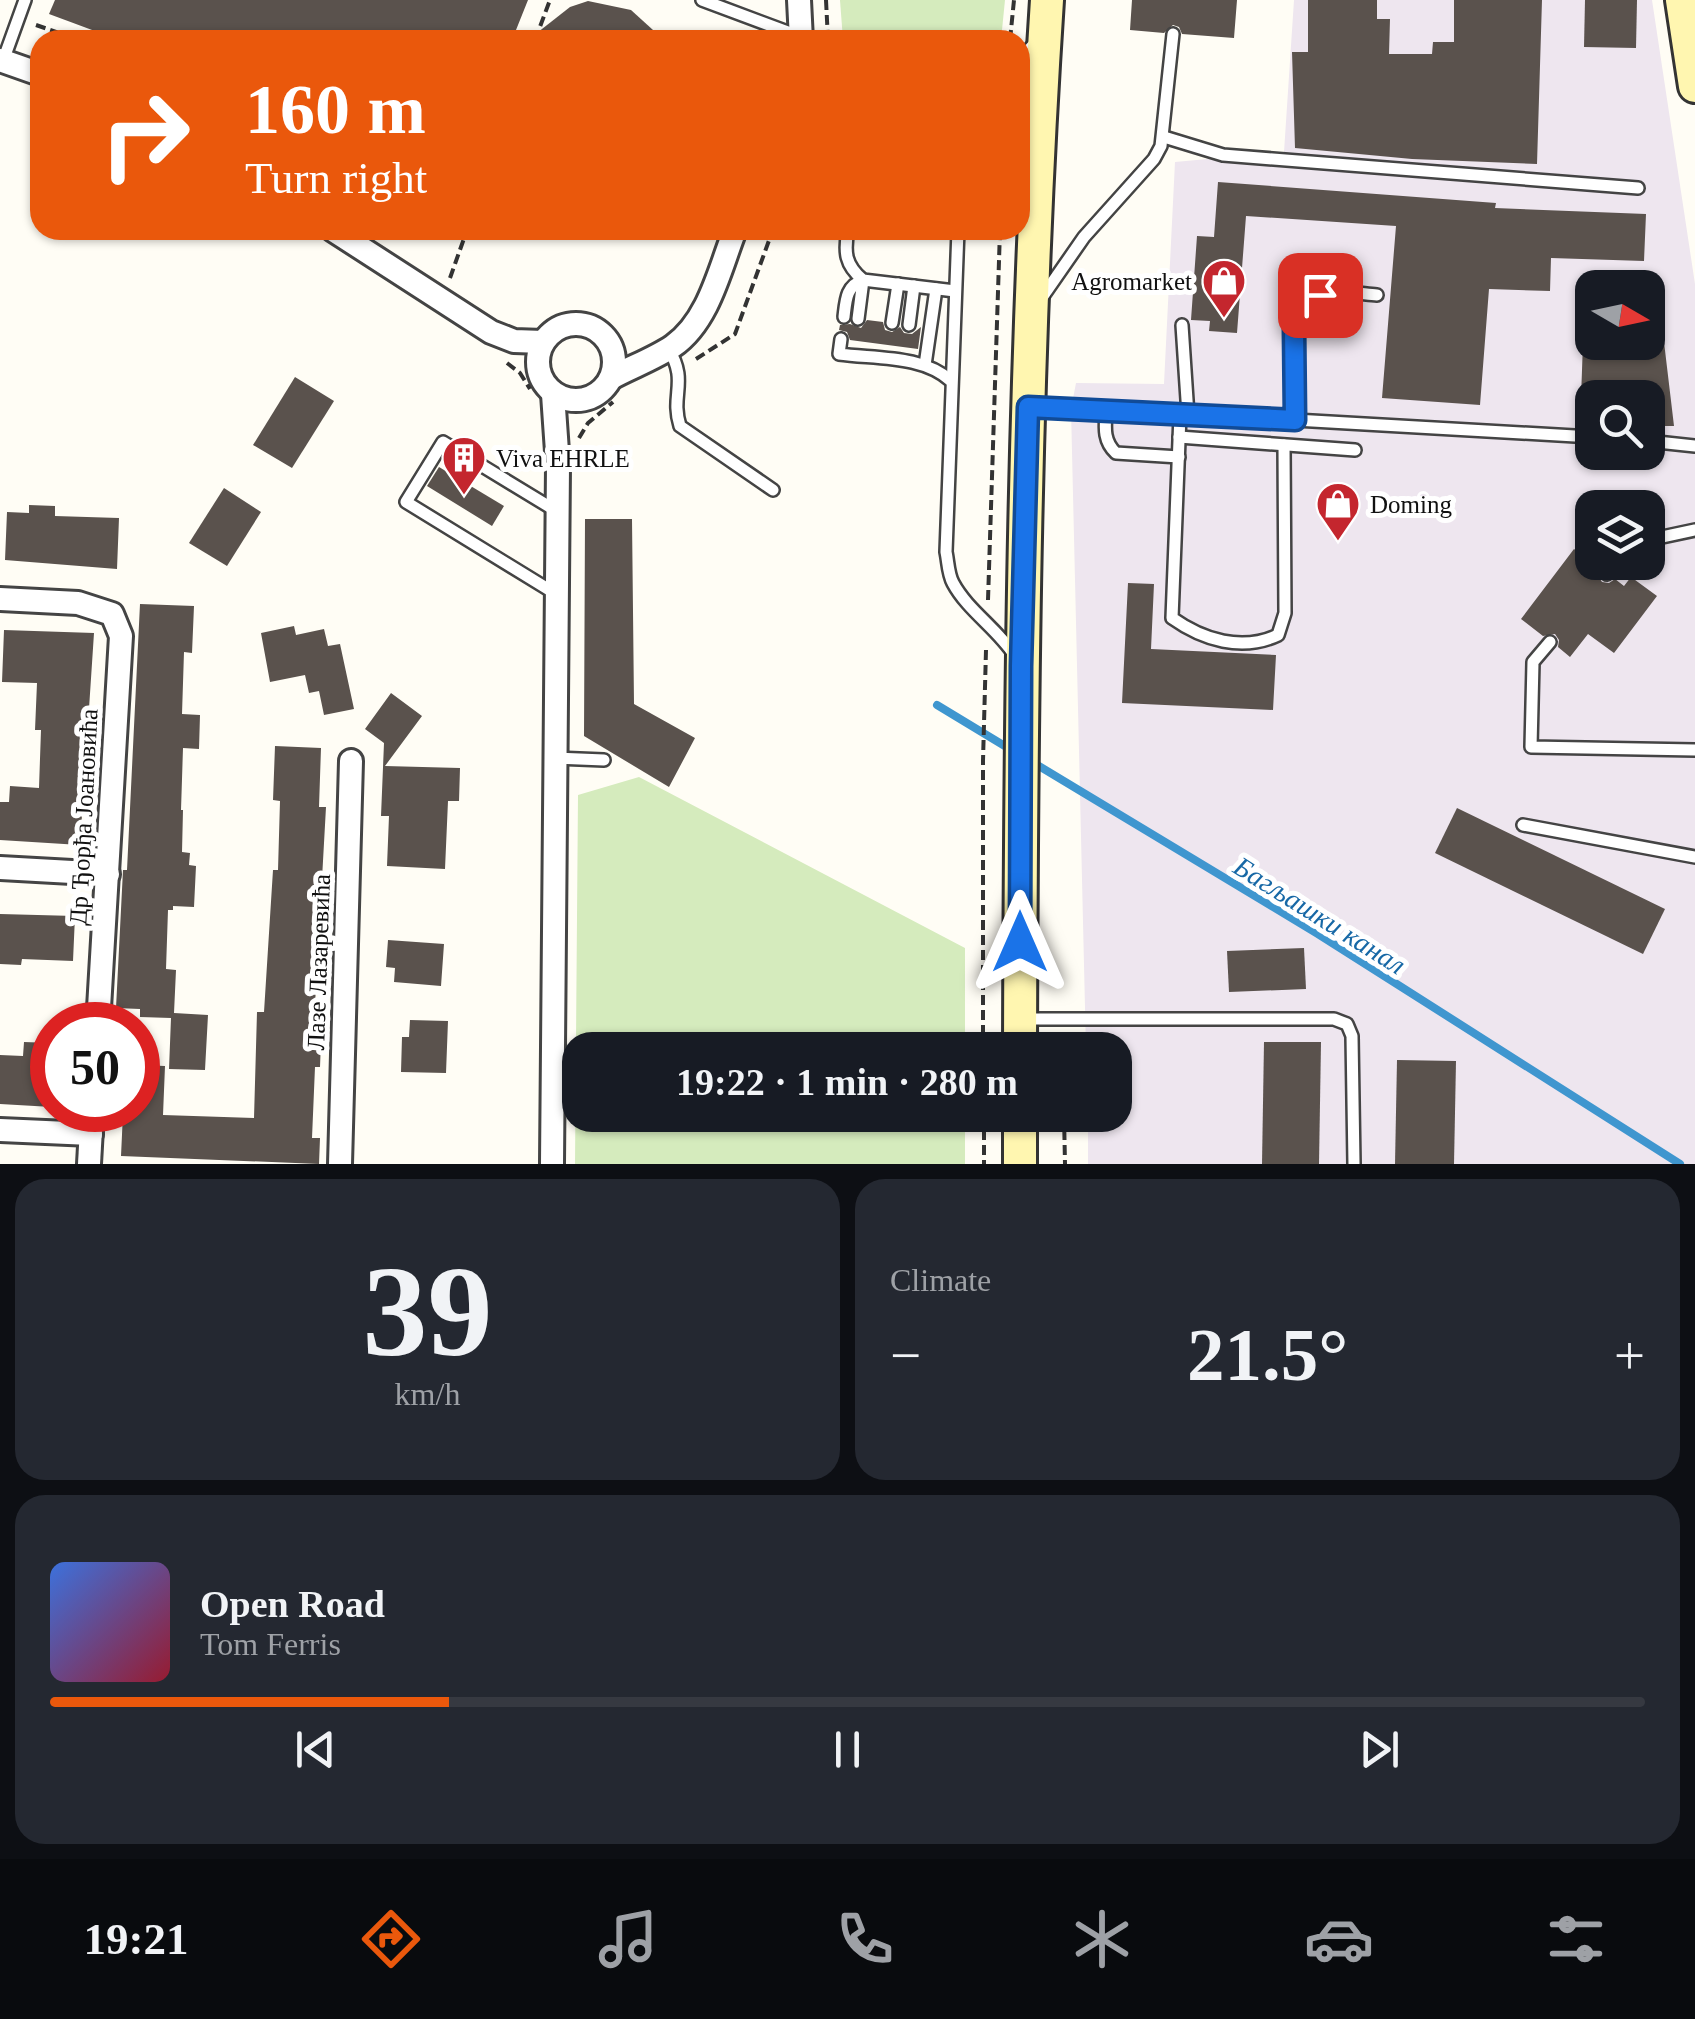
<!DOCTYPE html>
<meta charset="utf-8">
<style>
:root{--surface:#171b24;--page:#242831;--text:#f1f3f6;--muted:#9ea1a6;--line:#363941;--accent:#ea580c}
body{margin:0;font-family:Georgia,serif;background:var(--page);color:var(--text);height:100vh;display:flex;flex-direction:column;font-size:38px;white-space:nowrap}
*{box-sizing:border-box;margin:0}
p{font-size:32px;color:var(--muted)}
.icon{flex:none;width:55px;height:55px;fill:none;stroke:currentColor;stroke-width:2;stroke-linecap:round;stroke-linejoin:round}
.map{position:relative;height:1164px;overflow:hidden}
.details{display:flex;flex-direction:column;gap:15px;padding:15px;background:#0d0f14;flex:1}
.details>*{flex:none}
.guide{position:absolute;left:30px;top:30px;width:1000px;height:210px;border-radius:30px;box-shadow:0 2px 8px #0004;background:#ea580c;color:#fff;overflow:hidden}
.needle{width:65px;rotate:99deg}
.fabs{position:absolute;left:1575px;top:270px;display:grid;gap:20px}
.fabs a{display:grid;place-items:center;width:90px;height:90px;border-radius:20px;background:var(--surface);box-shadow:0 2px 8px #0004;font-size:50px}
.speed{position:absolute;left:30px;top:1002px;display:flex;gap:20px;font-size:50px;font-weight:700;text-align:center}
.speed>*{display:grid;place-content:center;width:130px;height:130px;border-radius:50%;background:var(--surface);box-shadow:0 2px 8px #0004;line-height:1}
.speed .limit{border:15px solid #d22;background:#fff;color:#111}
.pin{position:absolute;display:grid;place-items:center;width:85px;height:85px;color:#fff;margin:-42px;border-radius:20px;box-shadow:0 5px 15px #0006}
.me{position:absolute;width:110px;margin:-55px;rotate:0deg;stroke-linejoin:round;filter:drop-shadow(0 0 8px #0008)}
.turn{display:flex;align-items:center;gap:35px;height:210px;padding:0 50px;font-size:45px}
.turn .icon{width:130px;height:130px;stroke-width:2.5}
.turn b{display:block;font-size:70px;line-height:85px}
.big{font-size:75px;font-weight:800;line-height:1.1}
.details .tile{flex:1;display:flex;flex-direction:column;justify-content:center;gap:15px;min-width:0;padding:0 35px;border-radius:30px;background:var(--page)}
.details .dial{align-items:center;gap:0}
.dial b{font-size:130px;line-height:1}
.song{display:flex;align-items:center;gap:30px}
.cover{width:120px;height:120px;border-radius:15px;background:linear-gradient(135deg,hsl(220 70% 55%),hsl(350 70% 35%))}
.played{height:10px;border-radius:5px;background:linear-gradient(90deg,var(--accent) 25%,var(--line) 25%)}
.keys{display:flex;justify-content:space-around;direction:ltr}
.heat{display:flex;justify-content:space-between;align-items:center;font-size:55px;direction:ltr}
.details .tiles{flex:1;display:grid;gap:15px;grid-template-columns:1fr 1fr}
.tile:last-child{grid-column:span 2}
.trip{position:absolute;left:562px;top:1032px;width:570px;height:100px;border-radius:30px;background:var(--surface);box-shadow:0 2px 8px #0004;font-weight:800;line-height:100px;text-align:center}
.menu{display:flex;height:160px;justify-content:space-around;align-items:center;background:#090b0e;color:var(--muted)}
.menu .icon{width:70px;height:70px}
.menu .on{color:var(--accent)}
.menu b{font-size:45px;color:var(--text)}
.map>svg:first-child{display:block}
.industrial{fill:#eee6ef;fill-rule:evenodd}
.green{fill:#d5ebbd}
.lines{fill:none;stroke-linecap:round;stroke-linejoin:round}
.stream{stroke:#3f96cf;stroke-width:8}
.building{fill:#5a524d}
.lane-casing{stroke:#444;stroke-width:16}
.street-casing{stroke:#444;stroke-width:28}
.secondary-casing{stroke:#333;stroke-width:38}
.path{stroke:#333;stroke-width:4;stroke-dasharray:10 5;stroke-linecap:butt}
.lane{stroke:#fff;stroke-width:11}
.street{stroke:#fff;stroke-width:22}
.secondary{stroke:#fff6b0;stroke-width:32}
.route-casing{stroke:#114b97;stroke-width:25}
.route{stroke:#1a73e8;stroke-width:18}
.labels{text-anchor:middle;stroke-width:10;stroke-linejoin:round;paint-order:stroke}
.poi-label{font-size:25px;fill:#111;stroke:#fff;text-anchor:start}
.street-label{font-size:25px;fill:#111;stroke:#fff}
.water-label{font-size:28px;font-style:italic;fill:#1768a6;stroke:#fff}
</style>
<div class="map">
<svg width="1695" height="1164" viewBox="0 0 1695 1164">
<rect width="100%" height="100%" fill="#fffdf5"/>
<!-- industrial -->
<path class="industrial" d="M1294 0H1652L1695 284V1164H1088V1115H1115V1050H1086L1071 409 1076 383 1164 384 1175 162 1284 152ZM1592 288H1648V342H1592ZM1592 398H1648V452H1592ZM1592 508H1648V562H1592Z"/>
<!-- green -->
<g class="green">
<path d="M840 0H1005L1001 40H843Z"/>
<path d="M639 777 965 948V1050H580V1115H965V1164H575L578 795Z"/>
</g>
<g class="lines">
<!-- stream -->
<g class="stream">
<path d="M937 705 1013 751"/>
<path d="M1029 760 1318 934 1680 1164"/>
</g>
</g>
<!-- building -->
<g class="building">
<path d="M55 0H528L512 40H119L49 14Z"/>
<path d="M1132 0H1237L1234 38 1182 34 1179 27 1173 25 1164 33 1130 30Z"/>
<path d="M1308 0H1377V19H1390L1389 54H1432L1433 42H1454V0H1542L1537 164 1412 159 1295 148 1292 52H1308Z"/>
<path d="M1585 0H1637L1636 48 1584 47Z"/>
<path d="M588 1 631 10 664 40H528L570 7Z"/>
<path d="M1218 182 1496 203 1495 208 1646 214 1644 261 1551 258 1550 291 1489 289 1480 405 1382 398 1396 226 1246 216 1237 333 1209 331 1210 321 1191 320 1197 236 1214 237Z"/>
<path d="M867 320 883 322 885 330 892 332 900 327 904 333 912 334 921 327 918 349 850 340 847 332 839 330 840 325 850 324 861 328Z"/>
<path d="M1583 342H1664L1674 426H1648V398H1581Z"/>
<path d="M295 377 334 401 292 468 253 445Z"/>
<path d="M439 467 504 506 492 526 427 486Z"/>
<path d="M224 488 261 512 227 566 189 543Z"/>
<path d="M29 505 55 506V516L119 518 117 569 5 560 7 512 29 513Z"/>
<path d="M585 519H632L634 704 695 738 669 787 584 736Z"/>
<path d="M1574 549 1600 568 1598 576 1602 582 1609 583 1615 579 1624 586 1631 577 1657 596 1614 653 1588 634 1570 657 1558 647 1559 640 1555 634 1543 636 1521 619Z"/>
<path d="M1128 583 1154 584 1151 649 1276 655 1273 710 1122 703Z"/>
<path d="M140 604 194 606 192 653 184 652 182 714 200 715 199 749 183 748 181 810H183L182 852 190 853 189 865 196 866 194 907 173 906V910H168L166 969 176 970 174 1013 208 1015 205 1070 169 1069 171 1018 140 1017V1009L116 1008 123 870H127Z"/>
<path d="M294 626 296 635 324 629 328 646 340 644 354 709 324 715 319 691 309 693 305 675 270 682 261 633Z"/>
<path d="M4 630 94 633 80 845 0 840V802H9L10 786 39 788 41 730H35L37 683 2 682Z"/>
<path d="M391 693 422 716 385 766 460 768 459 801H448L445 869 387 866 389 816H381L384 743 365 729Z"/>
<path d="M275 746 321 748 319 807H326L313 1041H321L320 1067H315L312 1138H320L319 1164 121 1156 123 1113 138 1114V1065L165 1066 163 1115 254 1118 257 1012H264L273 870H278L280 801 273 800Z"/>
<path d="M1457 808 1665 909 1643 954 1435 853Z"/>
<path d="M0 914 75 916 73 961 22 959 21 965 0 964Z"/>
<path d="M388 940 444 944 441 986 394 982 395 968 386 967Z"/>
<path d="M1304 948 1306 989 1229 992 1227 951Z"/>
<path d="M410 1020 448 1021 446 1073 401 1072 402 1037H409Z"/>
<path d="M24 1042 52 1043V1107L0 1104V1055L23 1056Z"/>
<path d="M1264 1042H1321L1319 1164H1262Z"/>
<path d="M1397 1060 1456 1061 1454 1164H1395Z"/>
</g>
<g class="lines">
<defs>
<g id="lane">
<path d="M702 0 801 37"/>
<path d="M1020 59 1036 42"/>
<path d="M3 61 25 0"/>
<path d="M1164 137 1223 155 1638 188"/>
<path d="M848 230C844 252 845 265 863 280L955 291"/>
<path d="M958 230 946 552C948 561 948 574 953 583 968 611 998 629 1015 656"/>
<path d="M1043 296 1084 237 1154 159 1161 146 1173 34"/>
<path d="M844 317C846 300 846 286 863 280"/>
<path d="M858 319 863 280"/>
<path d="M892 323 898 284"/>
<path d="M909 325 914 286"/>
<path d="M1182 325 1188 415"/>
<path d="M841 339 839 354C876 359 923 355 951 381"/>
<path d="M668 348C689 382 670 394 680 426L773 490"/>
<path d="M925 365 936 289"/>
<path d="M1032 407 1295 420C1294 386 1281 309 1321 295 1337 289 1361 294 1377 295"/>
<path d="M1106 411C1105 427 1103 441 1116 453L1179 457"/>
<path d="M1180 415 1172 618C1203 640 1242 652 1278 635L1285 613 1284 445"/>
<path d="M1295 420 1592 437"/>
<path d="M1179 437 1355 450"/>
<path d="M1648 441 1695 446"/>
<path d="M1648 540 1695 530"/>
<path d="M1607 574 1617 562"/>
<path d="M556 594 406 502 443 442 558 512"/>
<path d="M1550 642 1533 662 1531 747 1695 750"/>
<path d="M555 758 604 760"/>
<path d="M1523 825 1695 857"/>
<path d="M1023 1019H1334L1347 1024 1352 1036 1354 1164"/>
</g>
<g id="street">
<path d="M799 0 801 40"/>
<path d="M0 60 40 74"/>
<path d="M333 230 491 332 514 341 543 342"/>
<circle cx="576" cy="362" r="38"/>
<path d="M611 378C631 367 654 359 673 346 709 321 720 268 735 230"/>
<path d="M0 599 78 603 112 614 121 636 98 1025"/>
<path d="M0 868 108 874"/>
<path d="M0 1130 91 1134"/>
<path d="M89 1164 92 1110"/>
<path d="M340 1164 351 761"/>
<path d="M552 1164 558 466 553 394"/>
</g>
<g id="secondary">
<path d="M1682 0 1695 86"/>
<path d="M1020 1050C1021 700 1024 350 1047 0"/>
<path d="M1020 1164V1115"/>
</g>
</defs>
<!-- lane casing -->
<use href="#lane" class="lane-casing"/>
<!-- street casing -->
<use href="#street" class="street-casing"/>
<!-- secondary casing -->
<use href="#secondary" class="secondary-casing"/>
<!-- path -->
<g class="path">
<path d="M826 0 828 40"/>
<path d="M36 25 65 35 63 40"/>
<path d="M535 40 550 0"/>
<path d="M1010 40 1014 0"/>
<path d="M450 278 467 230"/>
<path d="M696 359 735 334 771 235 758 230"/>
<path d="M507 363 520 373 530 389"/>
<path d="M579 438 588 423 613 402"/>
<path d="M988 600 1000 230"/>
<path d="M1064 1034V1050"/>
<path d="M983 1050V761L986 650"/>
<path d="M984 1115V1164"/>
<path d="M1064 1115 1065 1164"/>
</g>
<!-- lane -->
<use href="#lane" class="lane"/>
<!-- street -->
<use href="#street" class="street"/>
<!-- secondary -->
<use href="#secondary" class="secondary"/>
</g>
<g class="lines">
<defs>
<path id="route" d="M1020 942 1021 666 1028 407 1295 420 1294 327 1301 310 1320 295"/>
</defs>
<!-- route casing -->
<use href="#route" class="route-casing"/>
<!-- route -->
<use href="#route" class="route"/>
</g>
<!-- icons -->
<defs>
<symbol id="shop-pin" viewBox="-11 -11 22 30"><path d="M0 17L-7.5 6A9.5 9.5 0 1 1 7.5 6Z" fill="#c4262e" stroke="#fff"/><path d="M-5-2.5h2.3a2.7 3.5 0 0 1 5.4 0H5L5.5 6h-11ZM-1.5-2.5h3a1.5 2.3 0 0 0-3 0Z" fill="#fff"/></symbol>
<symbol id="building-pin" viewBox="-11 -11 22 30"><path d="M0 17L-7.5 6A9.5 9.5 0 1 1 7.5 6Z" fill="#c4262e" stroke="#fff"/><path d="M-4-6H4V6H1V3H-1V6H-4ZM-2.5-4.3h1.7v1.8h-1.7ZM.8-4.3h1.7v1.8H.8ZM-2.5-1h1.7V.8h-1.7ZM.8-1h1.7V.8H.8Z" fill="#fff"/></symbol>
</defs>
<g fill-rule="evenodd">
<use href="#shop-pin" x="1199" y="256" width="50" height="68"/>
<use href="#building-pin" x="439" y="433" width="50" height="68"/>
<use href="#shop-pin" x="1313" y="479" width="50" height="68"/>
</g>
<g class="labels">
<!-- poi labels -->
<g class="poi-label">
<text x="1192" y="290" text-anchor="end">Agromarket</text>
<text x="496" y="467">Viva EHRLE</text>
<text x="1370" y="513">Doming</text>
</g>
<!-- street labels -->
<g class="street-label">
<text transform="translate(83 817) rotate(-87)" y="9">Др Ђорђа Јоановића</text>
<text transform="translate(318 962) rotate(-88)" y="9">Лазе Лазаревића</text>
</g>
<!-- water labels -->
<g class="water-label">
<text transform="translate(1320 915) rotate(32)" y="10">Багљашки канал</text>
</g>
</g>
</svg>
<div class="fabs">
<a><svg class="needle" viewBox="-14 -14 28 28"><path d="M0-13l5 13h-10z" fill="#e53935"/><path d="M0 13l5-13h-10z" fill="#9ea1a6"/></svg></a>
<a><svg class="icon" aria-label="search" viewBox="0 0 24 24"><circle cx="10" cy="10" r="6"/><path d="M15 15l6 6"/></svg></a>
<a><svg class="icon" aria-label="layers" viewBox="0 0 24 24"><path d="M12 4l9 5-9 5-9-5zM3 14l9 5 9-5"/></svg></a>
</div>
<div class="speed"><div class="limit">50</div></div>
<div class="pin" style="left:1320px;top:295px;background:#d93025"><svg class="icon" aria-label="arrive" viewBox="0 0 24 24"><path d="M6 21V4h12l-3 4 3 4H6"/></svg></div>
<svg class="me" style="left:1020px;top:942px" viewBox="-20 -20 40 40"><path d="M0-17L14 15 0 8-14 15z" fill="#1a73e8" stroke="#fff" stroke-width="4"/></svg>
<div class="trip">19:22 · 1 min · 280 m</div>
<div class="guide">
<div class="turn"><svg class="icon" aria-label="right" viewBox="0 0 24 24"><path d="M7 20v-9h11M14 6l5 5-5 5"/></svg><div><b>160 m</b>Turn right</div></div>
</div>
</div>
<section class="details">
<div class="tiles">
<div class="tile dial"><b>39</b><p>km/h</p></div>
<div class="tile"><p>Climate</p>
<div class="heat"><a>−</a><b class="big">21.5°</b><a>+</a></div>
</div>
<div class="tile">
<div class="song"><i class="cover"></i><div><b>Open Road</b><p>Tom Ferris</p></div></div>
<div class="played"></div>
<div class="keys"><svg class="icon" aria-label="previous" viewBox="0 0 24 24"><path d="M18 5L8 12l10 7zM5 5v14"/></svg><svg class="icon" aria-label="pause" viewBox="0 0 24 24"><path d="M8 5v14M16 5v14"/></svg><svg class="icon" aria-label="next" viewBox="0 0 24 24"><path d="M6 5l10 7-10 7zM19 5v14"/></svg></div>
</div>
</div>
</section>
<nav class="menu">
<b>19:21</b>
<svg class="icon on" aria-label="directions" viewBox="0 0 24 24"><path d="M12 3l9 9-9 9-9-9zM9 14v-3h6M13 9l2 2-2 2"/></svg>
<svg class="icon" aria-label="music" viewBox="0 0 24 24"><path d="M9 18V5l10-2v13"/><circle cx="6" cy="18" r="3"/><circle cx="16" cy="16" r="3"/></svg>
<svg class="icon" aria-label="phone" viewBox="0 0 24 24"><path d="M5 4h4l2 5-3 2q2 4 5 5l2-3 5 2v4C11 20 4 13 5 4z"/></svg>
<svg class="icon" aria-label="climate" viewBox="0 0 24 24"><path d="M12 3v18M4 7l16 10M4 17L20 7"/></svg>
<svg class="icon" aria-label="car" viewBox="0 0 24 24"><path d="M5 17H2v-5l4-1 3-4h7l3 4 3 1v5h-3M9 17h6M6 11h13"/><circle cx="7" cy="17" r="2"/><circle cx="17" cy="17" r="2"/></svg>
<svg class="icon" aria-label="filters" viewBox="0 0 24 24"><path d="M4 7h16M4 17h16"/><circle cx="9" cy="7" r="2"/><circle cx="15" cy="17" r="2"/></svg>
</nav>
